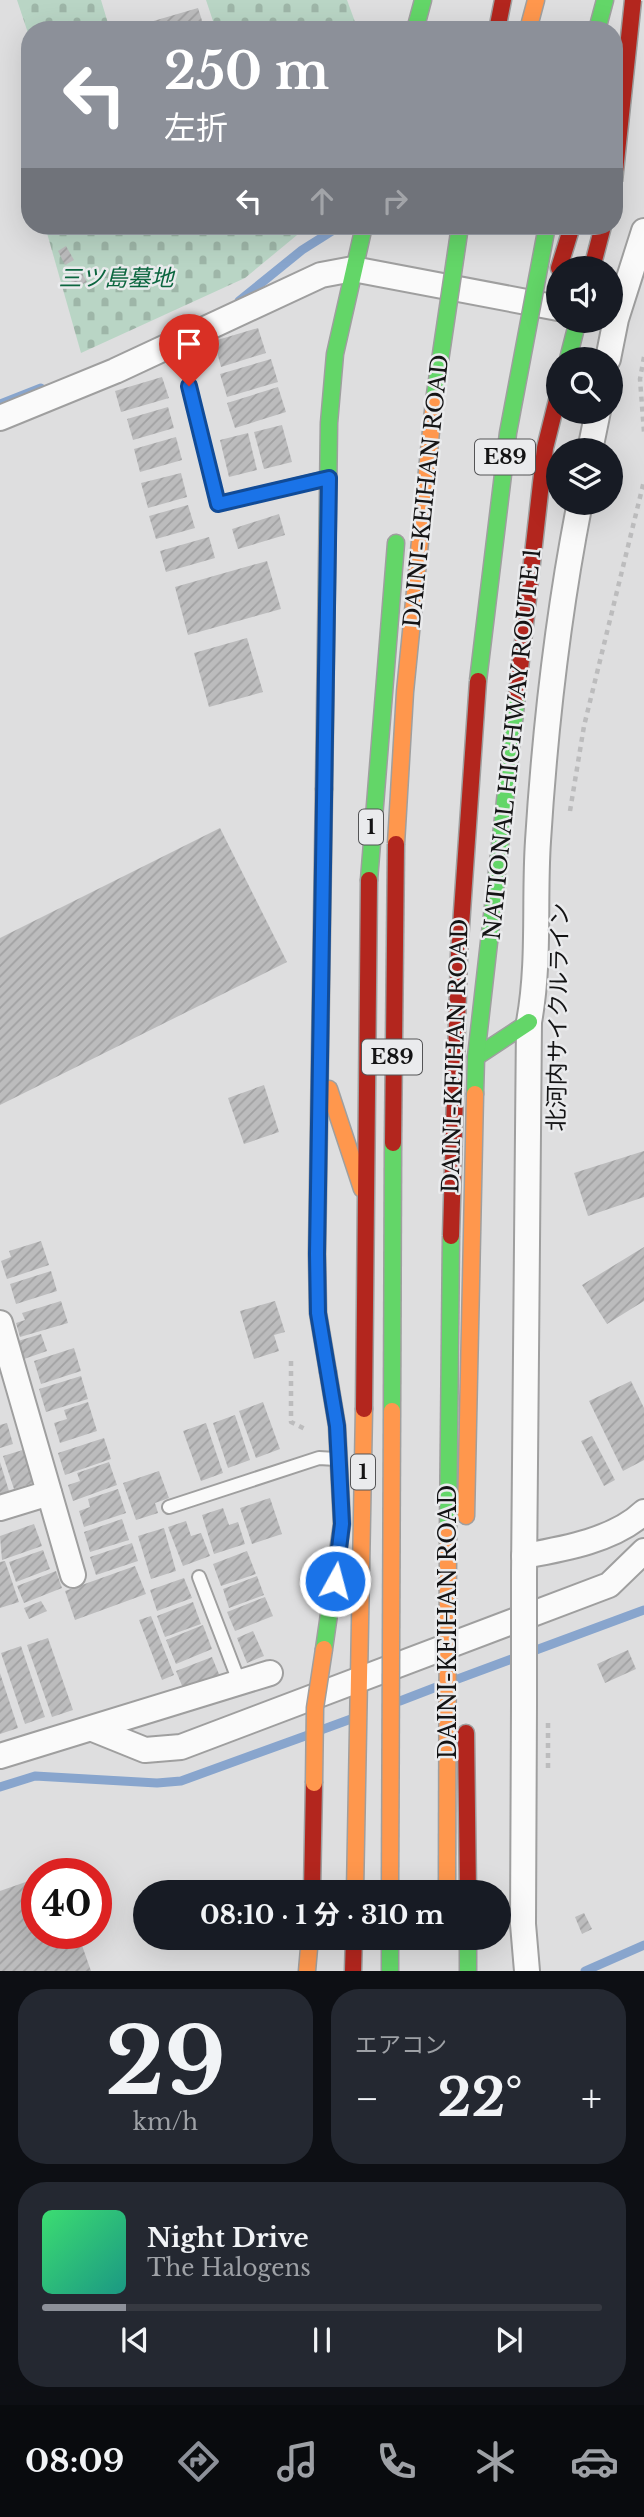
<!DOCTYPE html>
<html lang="ja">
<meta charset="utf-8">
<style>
:root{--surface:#171b24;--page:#242831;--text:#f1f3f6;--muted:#9ea1a6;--line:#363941;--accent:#8c9099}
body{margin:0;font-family:"Libre Baskerville","Noto Sans JP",serif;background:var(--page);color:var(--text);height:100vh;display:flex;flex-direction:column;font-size:26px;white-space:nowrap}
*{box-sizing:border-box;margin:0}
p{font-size:23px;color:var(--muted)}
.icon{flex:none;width:38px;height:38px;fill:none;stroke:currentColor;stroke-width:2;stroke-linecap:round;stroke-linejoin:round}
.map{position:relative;height:1971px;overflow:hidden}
.drawer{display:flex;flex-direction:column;gap:18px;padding:18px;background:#0d0f14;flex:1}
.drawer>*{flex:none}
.banner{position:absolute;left:21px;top:21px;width:602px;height:214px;border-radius:28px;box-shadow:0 7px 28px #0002;background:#8c9099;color:#fff;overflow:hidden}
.controls{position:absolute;left:546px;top:256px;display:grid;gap:14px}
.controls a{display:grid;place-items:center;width:77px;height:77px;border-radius:50%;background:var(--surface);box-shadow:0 7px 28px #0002;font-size:35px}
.speed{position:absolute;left:21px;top:1858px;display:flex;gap:14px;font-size:35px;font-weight:700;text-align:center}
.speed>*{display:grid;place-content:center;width:91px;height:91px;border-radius:50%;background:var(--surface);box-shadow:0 7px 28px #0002;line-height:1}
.speed .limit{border:10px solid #d22;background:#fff;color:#111}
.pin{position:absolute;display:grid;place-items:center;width:60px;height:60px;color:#fff;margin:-72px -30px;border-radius:50% 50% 50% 0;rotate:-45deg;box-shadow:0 0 7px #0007}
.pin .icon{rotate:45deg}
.me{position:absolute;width:77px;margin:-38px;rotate:7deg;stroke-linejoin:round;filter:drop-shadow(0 0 5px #0008)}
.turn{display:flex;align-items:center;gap:24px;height:147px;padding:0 28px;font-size:32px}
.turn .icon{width:91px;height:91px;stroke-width:2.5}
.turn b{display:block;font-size:49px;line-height:60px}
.lanes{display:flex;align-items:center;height:66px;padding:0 28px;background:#0003;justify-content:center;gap:35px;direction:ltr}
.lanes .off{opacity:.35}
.big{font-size:52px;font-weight:700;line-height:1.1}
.drawer .tile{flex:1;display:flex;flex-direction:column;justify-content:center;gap:10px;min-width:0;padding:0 24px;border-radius:28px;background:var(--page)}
.drawer .dial{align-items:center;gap:0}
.dial b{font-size:91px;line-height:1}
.song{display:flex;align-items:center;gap:21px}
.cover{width:84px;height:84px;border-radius:10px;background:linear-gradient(135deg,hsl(140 70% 55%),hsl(170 70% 35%))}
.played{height:7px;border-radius:4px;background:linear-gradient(90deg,var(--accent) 15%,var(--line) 15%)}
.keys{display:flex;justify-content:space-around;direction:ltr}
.heat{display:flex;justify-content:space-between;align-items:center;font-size:38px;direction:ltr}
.drawer .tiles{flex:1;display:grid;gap:18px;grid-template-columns:1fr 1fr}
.tile:last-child{grid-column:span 2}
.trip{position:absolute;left:133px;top:1880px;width:378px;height:70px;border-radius:35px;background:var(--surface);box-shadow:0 7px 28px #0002;font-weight:700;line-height:70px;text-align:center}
.tab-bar{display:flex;height:112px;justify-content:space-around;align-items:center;background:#090b0e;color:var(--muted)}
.tab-bar .icon{width:49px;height:49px}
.tab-bar .current{color:var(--accent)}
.tab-bar b{font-size:32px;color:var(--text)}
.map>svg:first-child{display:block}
.cemetery{fill:url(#cemetery-stones)}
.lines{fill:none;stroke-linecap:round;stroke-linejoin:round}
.stream{stroke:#88a5cd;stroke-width:9}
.building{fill:url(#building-hatch)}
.lane-casing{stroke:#9f9f9f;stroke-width:16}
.street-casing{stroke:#9f9f9f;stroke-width:28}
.fast-casing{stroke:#9f9f9f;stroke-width:19}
.slow-casing{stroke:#9f9f9f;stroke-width:19}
.jam-casing{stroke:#9f9f9f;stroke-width:19}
.path{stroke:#bcbcbd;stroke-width:4.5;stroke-dasharray:5 5;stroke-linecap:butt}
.lane{stroke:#fafafa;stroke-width:12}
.street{stroke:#fafafa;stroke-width:24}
.fast{stroke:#63d668;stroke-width:16}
.slow{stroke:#ff974d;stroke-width:16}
.jam{stroke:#b3261e;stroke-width:16}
.street-bridge-casing{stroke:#9f9f9f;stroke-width:28;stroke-linecap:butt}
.fast-bridge-casing{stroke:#9f9f9f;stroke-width:19;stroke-linecap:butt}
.slow-bridge-casing{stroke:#9f9f9f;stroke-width:19;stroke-linecap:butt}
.jam-bridge-casing{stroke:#9f9f9f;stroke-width:19;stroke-linecap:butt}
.path-bridge{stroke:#bcbcbd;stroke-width:4.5;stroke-dasharray:5 5;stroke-linecap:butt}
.street-bridge{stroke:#fafafa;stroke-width:24}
.fast-bridge{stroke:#63d668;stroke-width:16}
.slow-bridge{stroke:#ff974d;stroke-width:16}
.jam-bridge{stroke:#b3261e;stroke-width:16}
.route-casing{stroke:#114b97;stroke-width:18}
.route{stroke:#1a73e8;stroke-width:12}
.labels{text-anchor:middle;stroke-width:5;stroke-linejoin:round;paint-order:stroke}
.shield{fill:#eaebed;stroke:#545456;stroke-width:2}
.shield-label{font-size:21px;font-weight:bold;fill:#141415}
.park-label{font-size:23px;font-style:italic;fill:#0b663f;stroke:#eaebed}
.street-label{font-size:23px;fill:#141415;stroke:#eaebed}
</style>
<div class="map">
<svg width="644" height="1971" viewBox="0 0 644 1971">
<defs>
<pattern id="cemetery-stones" width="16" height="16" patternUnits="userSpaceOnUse" patternTransform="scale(1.75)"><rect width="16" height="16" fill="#b9d5c5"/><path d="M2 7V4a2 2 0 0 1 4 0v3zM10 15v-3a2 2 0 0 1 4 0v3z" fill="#9eb6a8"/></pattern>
<pattern id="building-hatch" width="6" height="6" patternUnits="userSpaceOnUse" patternTransform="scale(1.75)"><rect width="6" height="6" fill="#bcbcbd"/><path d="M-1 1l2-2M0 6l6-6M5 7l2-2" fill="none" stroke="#a1a1a2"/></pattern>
</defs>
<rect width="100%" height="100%" fill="#dededf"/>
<!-- cemetery -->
<g class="cemetery">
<path d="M17 0H101L110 30H30V39Z"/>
<path d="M206 0H347L358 30H216Z"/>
<path d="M45 226H308L245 278 81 353Z"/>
</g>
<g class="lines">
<!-- stream -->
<g class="stream">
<path d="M239 301 302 250 340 226"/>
<path d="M0 404 41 388"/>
<path d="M455 1680 644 1610"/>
<path d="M400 1701 439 1686"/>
<path d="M321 1730 351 1719"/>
<path d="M0 1787 35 1776 157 1783 181 1781 308 1735"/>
<path d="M585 1971 644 1945"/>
</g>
</g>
<!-- building -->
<g class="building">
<path d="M198 8 205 30H126V29Z"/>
<path d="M66 246 74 260 65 265 58 251Z"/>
<path d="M81 271 87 282 75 288 69 277Z"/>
<path d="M258 328 266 353 221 367 214 341Z"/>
<path d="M271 359 278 382 227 397 220 374Z"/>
<path d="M162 377 169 398 121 412 115 391Z"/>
<path d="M278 387 286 412 235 428 227 403Z"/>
<path d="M168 407 174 428 133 440 127 419Z"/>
<path d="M282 425 292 462 264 469 254 432Z"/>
<path d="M248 433 257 470 229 477 220 440Z"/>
<path d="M176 437 182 460 140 472 134 449Z"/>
<path d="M181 473 187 497 148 508 141 483Z"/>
<path d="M188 505 195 528 156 539 149 516Z"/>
<path d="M279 514 285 535 238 549 232 529Z"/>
<path d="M209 537 215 558 166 572 160 551Z"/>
<path d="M267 561 281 609 188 635 175 587Z"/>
<path d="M247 638 263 692 209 707 194 653Z"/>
<path d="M220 828 287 962 0 1105V938Z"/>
<path d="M264 1085 279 1132 244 1144 228 1098Z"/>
<path d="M644 1151V1197L588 1216 574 1173Z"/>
<path d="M41 1241 49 1265 7 1279 1 1261 11 1257 9 1251Z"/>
<path d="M644 1247V1301L607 1324 582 1285Z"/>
<path d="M51 1271 57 1291 16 1304 10 1284Z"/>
<path d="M61 1301 68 1323 20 1337 16 1323 25 1320 22 1313Z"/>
<path d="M275 1301 285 1332 274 1335 279 1351 254 1359 240 1311Z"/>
<path d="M41 1334 47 1351 24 1359 18 1341Z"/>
<path d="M74 1348 81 1371 41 1384 34 1361Z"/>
<path d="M81 1376 88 1399 46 1412 39 1389Z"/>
<path d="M631 1381 644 1408V1460L623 1471 589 1401Z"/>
<path d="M88 1402 97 1431 60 1443 54 1423 67 1419 64 1410Z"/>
<path d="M263 1402 280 1449 256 1458 239 1411Z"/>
<path d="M235 1415 250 1460 228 1468 213 1423Z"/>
<path d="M7 1423 13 1444 0 1448V1425Z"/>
<path d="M206 1423 223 1473 201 1481 183 1431Z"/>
<path d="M592 1436 615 1480 604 1486 581 1441Z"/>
<path d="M104 1438 111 1459 65 1475 58 1453Z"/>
<path d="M26 1449 37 1482 14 1489 3 1456Z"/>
<path d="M0 1462 9 1491 0 1494Z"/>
<path d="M109 1462 117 1485 73 1501 68 1485 80 1481 77 1473Z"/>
<path d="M159 1471 169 1498 155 1503 158 1513 136 1520 123 1483Z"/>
<path d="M118 1489 126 1513 84 1527 79 1511 90 1507 88 1499Z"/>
<path d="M270 1498 282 1534 252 1544 240 1508Z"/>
<path d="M223 1508 229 1525 238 1522 245 1544 214 1554 202 1515Z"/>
<path d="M122 1519 129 1540 90 1552 84 1532Z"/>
<path d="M186 1521 191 1536 201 1533 210 1556 183 1566 168 1527Z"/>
<path d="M34 1524 42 1546 2 1560 0 1536Z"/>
<path d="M164 1528 176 1571 151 1579 138 1536Z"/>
<path d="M132 1543 138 1561 96 1575 90 1557Z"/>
<path d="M43 1550 50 1569 16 1582 9 1562Z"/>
<path d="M247 1551 256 1574 221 1586 213 1564Z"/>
<path d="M5 1561 19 1602 0 1608V1562Z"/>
<path d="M135 1566 146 1594 75 1620 65 1591Z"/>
<path d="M56 1571 62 1588 24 1603 17 1586Z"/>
<path d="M257 1576 264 1595 229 1608 223 1589Z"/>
<path d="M184 1578 192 1598 157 1611 150 1590Z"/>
<path d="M265 1597 273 1616 235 1631 227 1612Z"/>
<path d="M41 1601 47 1611 29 1619 24 1608Z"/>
<path d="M193 1602 201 1624 165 1637 157 1616Z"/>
<path d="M151 1616 174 1675 162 1680 139 1620Z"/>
<path d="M203 1625 212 1649 176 1664 166 1640Z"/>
<path d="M253 1631 264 1656 247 1663 237 1638Z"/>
<path d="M48 1638 73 1710 52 1717 27 1645Z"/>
<path d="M21 1646 45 1717 25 1724 1 1653Z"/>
<path d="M628 1650 636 1669 605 1683 597 1664Z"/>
<path d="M212 1657 221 1679 185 1693 176 1671Z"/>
<path d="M0 1673 18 1728 0 1734Z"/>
<path d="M37 1878V1934H78L91 1971H0V1891Z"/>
<path d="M584 1913 592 1929 582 1934 575 1917Z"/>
</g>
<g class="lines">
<defs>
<g id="lane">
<path d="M189 386 218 504 325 478"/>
<path d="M169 1507 319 1458 336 1459"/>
<path d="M199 1577 240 1684"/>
</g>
<g id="street">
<path d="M608 359 616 319 644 231"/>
<path d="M0 418 115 371 321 275 353 269 558 308"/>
<path d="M590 450 598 411"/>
<path d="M0 1323 73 1575"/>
<path d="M0 1508 49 1493"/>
<path d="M524 1556C563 1549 615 1540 644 1512"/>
<path d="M524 1575 529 1022C540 962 534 901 538 841 545 728 558 614 580 502"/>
<path d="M524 1705 523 1924 527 1971"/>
<path d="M93 1729 145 1750 181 1747 609 1585 644 1551"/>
<path d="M0 1756 270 1673"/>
</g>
<g id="fast">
<path d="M415 30 423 0"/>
<path d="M597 30 605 0"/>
<path d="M568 359 578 320"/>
<path d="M324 789 329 423 335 354 364 226"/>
<path d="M369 880 396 543"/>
<path d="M476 1057 529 1022"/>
<path d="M475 1094 476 1057 517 695"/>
<path d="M324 1649 342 1524 337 1426 328 1372"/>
<path d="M390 1937V1971"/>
<path d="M468 1937V1971"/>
</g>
<g id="slow">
<path d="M528 30 536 0"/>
<path d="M324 789 317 1254 318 1313 328 1372"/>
<path d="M329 1089 362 1189"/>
<path d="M466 1516 475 1094"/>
<path d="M355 1892 364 1409"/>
<path d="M307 1971 310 1937"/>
</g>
<g id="jam">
<path d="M497 30 503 0"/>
<path d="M559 268 572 226"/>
<path d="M592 268 603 226"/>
<path d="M517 695 545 448 558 396"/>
<path d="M364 1409 369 880"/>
<path d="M466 1733 468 1892"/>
<path d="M312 1892 314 1783"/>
<path d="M353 1971 354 1937"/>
</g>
</defs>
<!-- lane casing -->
<use href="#lane" class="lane-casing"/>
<!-- street casing -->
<use href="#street" class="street-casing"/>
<!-- fast casing -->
<use href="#fast" class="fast-casing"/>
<!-- slow casing -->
<use href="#slow" class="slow-casing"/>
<!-- jam casing -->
<use href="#jam" class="jam-casing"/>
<!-- path -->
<g class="path">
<path d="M644 357 640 379 644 432"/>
<path d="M570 811 584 726 644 481"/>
<path d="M291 1361V1422L307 1430"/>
</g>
<!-- lane -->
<use href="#lane" class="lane"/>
<!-- street -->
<use href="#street" class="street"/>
<!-- fast -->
<use href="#fast" class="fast"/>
<!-- slow -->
<use href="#slow" class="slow"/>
<!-- jam -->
<use href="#jam" class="jam"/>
<defs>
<path id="street-bridge" d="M524 1705V1575"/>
<g id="fast-bridge">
<path d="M434 401 460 226"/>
<path d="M478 681 508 433 547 226"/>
<path d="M392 1411 393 1143"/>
<path d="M448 1534 451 1236"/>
</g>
<g id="slow-bridge">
<path d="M396 844 405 692 434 401"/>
<path d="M314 1783 315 1708 324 1649"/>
<path d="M390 1892 392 1411"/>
<path d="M447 1892 448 1534"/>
</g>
<g id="jam-bridge">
<path d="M614 181 633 0"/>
<path d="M393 1143 396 844"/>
<path d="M451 1236 459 955 478 681"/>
</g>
</defs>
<!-- street-bridge casing -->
<use href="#street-bridge" class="street-bridge-casing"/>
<!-- fast-bridge casing -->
<use href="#fast-bridge" class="fast-bridge-casing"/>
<!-- slow-bridge casing -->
<use href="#slow-bridge" class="slow-bridge-casing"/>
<!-- jam-bridge casing -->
<use href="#jam-bridge" class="jam-bridge-casing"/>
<!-- path-bridge -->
<path class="path-bridge" d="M548 1768V1718"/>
<!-- street-bridge -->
<use href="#street-bridge" class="street-bridge"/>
<!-- fast-bridge -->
<use href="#fast-bridge" class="fast-bridge"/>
<!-- slow-bridge -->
<use href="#slow-bridge" class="slow-bridge"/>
<!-- jam-bridge -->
<use href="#jam-bridge" class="jam-bridge"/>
</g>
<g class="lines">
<defs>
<path id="route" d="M189 386 218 504 329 478 317 1254 318 1313 337 1426 342 1524 335 1581"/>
</defs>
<!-- route casing -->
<use href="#route" class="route-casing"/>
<!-- route -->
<use href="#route" class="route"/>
</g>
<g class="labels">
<!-- shield labels -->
<g class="shield">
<rect x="475" y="439.5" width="60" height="35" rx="5"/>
<rect x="359" y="809.5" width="24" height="35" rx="5"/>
<rect x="362" y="1039.5" width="60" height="35" rx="5"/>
<rect x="351" y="1454.5" width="24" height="35" rx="5"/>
</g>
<g class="shield-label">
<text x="505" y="464">E89</text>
<text x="371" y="834">1</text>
<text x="392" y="1064">E89</text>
<text x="363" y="1479">1</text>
</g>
<!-- park labels -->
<g class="park-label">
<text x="116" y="286">三ツ島墓地</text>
</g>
<!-- street labels -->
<g class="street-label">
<text transform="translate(426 491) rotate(-84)" y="8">DAINI-KEIHAN ROAD</text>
<text transform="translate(512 744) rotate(-84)" y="8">NATIONAL HIGHWAY ROUTE 1</text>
<text transform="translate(558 1017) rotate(-89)" y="8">北河内サイクルライン</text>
<text transform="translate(455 1056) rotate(-88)" y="8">DAINI-KEIHAN ROAD</text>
<text transform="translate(448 1622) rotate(-90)" y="8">DAINI-KEIHAN ROAD</text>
</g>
</g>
</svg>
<div class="controls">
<a><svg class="icon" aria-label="sound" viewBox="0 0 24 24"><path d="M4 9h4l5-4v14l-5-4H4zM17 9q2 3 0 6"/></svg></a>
<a><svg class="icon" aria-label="search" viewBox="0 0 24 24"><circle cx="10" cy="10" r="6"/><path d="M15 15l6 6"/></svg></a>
<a><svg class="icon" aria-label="layers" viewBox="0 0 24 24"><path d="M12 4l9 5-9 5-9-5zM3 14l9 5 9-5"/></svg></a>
</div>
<div class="speed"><div class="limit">40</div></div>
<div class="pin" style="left:189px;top:386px;background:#d93025"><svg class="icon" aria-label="arrive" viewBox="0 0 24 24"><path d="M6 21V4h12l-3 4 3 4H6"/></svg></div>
<svg class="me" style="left:335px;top:1581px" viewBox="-20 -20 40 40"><circle r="17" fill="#1a73e8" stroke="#fff" stroke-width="3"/><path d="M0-11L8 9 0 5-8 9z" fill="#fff"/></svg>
<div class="trip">08:10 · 1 分 · 310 m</div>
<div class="banner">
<div class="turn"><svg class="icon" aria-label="left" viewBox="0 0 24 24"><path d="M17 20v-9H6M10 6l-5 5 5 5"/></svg><div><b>250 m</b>左折</div></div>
<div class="lanes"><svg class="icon" aria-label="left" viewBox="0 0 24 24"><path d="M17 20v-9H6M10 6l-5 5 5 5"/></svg><svg class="icon off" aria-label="ahead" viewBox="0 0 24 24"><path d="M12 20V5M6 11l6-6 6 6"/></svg><svg class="icon off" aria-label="right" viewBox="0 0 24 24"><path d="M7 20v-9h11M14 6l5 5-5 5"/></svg></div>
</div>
</div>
<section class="drawer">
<div class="tiles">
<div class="tile dial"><b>29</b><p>km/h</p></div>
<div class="tile"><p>エアコン</p>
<div class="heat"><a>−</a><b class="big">22°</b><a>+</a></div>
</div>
<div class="tile">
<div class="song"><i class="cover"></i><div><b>Night Drive</b><p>The Halogens</p></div></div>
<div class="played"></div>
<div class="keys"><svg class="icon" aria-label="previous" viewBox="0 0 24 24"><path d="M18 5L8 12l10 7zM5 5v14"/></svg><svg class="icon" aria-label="pause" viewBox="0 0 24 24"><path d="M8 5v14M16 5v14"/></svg><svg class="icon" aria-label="next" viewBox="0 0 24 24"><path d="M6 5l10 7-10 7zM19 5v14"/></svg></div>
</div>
</div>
</section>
<nav class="tab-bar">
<b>08:09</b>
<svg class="icon current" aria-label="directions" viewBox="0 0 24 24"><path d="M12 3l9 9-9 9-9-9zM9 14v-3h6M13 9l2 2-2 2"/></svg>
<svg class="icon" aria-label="music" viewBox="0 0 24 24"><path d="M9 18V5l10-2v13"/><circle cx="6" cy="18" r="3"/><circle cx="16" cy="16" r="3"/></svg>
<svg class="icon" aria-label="phone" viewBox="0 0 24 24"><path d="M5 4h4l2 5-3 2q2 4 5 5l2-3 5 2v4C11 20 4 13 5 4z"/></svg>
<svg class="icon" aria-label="climate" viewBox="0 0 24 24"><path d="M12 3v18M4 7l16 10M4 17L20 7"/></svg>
<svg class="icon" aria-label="car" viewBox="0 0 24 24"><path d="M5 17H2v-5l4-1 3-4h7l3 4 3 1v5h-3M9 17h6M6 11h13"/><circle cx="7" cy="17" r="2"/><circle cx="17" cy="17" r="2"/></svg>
</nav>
